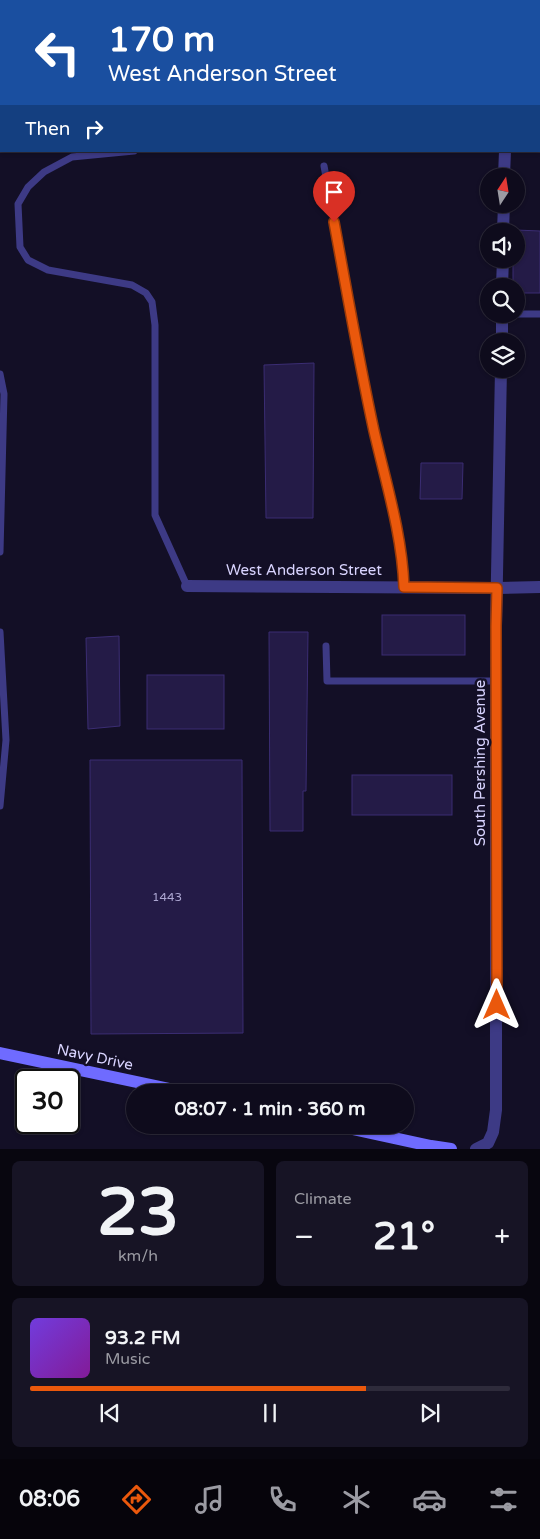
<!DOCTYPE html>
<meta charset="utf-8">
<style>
:root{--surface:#0e0b1c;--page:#171425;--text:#f1f3f6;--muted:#9b9ba3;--line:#2e2b3b;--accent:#ea580c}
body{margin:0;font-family:"Varela Round",sans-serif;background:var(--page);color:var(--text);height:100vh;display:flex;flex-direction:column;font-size:19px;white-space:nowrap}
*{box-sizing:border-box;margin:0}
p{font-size:16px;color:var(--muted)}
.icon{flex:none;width:28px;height:28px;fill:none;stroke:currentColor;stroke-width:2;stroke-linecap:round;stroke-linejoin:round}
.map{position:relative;height:1149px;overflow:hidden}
.sheet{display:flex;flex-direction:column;gap:12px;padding:12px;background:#08060f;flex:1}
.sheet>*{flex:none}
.hud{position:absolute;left:0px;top:0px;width:540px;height:152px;box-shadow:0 1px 4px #0004,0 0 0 1px var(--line);background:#1a4fa0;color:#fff;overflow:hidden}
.needle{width:32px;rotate:12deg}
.fabs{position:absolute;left:480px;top:168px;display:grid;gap:10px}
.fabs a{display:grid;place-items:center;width:45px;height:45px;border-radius:50%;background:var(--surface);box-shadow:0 1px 4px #0004,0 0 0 1px var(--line);font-size:25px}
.speed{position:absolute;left:15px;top:1069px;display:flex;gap:10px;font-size:25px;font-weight:700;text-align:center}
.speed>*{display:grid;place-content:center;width:65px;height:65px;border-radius:50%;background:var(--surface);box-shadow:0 1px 4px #0004,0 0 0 1px var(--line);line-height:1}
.speed .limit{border:2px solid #111;border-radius:8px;background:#fff;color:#111}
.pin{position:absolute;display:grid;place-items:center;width:42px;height:42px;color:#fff;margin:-51px -21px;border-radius:50% 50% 50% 0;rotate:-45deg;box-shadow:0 0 5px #0007}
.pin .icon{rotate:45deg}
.me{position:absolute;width:55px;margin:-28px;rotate:0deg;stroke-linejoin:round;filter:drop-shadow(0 0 4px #0008)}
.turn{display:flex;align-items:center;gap:18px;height:105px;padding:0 25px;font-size:22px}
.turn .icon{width:65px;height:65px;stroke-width:2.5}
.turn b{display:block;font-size:35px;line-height:42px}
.then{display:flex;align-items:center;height:48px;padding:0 25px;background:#0003;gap:10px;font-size:19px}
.big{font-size:38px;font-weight:700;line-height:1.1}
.sheet .tile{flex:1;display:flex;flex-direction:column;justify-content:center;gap:8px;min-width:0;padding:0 18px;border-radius:8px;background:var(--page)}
.sheet .dial{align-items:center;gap:0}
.dial b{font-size:65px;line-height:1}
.song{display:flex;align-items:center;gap:15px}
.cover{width:60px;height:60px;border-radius:8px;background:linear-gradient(135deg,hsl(260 70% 55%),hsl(290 70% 35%))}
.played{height:5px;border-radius:2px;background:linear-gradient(90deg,var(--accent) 70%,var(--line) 70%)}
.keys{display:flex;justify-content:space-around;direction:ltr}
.heat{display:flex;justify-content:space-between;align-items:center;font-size:28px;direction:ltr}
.sheet .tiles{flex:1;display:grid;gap:12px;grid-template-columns:1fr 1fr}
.tile:last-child{grid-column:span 2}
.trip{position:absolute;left:126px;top:1084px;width:288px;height:50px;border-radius:25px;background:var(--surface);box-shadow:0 1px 4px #0004,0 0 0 1px var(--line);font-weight:700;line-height:50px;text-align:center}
.dock{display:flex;height:80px;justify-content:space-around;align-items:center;background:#06040b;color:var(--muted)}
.dock .icon{width:35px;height:35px}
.dock .active{color:var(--accent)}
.dock b{font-size:22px;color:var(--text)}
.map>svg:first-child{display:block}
.building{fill:#241b47;stroke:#3b2d73}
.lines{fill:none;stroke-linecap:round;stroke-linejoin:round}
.lane{stroke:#3d3a85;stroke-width:7}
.street{stroke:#3d3a85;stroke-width:12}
.secondary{stroke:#6f6bff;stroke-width:12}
.rail{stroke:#00e5ff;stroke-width:4;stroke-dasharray:8 6;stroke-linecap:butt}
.route-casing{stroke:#983908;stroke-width:12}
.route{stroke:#ea580c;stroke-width:9}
.labels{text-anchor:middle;stroke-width:5;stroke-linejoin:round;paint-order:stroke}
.number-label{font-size:12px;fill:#aca6d1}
.street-label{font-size:15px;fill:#d9d4ff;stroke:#130f26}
</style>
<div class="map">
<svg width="540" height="1149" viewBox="0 0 540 1149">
<rect width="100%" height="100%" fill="#130f26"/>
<!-- building -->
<g class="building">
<path d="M516 230 540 231V293H516V286H513V259H516Z"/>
<path d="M314 363 313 518H266L264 365Z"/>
<path d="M421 463H463L462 499H420Z"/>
<rect x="382" y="615" width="83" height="40"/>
<path d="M269 632H308L306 791H303V831H270Z"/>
<path d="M119 636 120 726 88 729 86 638Z"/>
<rect x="147" y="675" width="77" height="54"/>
<path d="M90 760H242L243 1033 91 1034Z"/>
<rect x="352" y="775" width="100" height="40"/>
</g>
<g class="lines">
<!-- lane -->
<g class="lane">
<path d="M134 151 72 157 44 172 28 187 18 204 20 247 28 260 48 270 132 285 146 293 152 302 155 325V515L187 586"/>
<path d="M324 166C340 253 356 340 373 427 384 481 402 532 404 587"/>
<path d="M502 314H540"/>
<path d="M0 374 4 394 0 552"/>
<path d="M0 632 6 740 0 806"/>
<path d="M326 646 327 681H496"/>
</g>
<!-- street -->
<g class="street">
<path d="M504 176 505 151"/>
<path d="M503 231 504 204"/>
<path d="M502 286 503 259"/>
<path d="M502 341V314"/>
<path d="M187 586 497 588 540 587"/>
<path d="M476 1149 488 1143 493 1132 496 1110V626L501 369"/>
</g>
<!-- secondary -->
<g class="secondary">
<path d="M0 1053 184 1092"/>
<path d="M334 1125 431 1146 451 1149"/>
</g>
<!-- rail -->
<g class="rail">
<path d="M0 2H1"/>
<path d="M539 6H540"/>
<path d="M0 15H1"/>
<path d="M539 18 540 19"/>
<path d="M539 55H540"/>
<path d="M0 83H1"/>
<path d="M0 134 1 133"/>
</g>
</g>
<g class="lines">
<defs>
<path id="route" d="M334 222C347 292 359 362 374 431 386 483 402 534 404 587L497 588 496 626 497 1005"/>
</defs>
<!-- route casing -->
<use href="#route" class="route-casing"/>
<!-- route -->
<use href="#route" class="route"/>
</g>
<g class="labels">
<!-- number labels -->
<g class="number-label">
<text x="167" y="901">1443</text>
</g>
<!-- street labels -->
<g class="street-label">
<text x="304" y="575">West Anderson Street</text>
<text transform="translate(480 763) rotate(-90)" y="5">South Pershing Avenue</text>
<text transform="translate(95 1057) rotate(12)" y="5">Navy Drive</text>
</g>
</g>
</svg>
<div class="fabs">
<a><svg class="needle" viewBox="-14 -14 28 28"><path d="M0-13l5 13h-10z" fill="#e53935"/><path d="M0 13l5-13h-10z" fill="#9b9ba3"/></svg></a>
<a><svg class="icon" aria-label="sound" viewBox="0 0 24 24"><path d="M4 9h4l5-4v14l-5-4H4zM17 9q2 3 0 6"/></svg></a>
<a><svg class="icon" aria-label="search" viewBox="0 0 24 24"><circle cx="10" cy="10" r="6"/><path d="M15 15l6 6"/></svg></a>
<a><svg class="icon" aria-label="layers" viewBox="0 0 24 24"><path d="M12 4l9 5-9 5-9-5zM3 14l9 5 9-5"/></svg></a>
</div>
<div class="speed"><div class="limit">30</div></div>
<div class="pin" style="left:334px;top:222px;background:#d93025"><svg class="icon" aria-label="arrive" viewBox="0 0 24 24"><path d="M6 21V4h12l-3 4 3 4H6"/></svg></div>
<svg class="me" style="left:497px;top:1005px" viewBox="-20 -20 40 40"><path d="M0-17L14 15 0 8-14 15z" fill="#ea580c" stroke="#fff" stroke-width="4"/></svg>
<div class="trip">08:07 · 1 min · 360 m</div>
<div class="hud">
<div class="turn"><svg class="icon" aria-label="left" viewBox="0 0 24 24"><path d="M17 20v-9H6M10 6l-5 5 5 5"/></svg><div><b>170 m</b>West Anderson Street</div></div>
<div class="then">Then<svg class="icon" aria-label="right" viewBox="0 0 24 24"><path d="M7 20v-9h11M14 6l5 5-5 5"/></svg></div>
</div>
</div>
<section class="sheet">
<div class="tiles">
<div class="tile dial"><b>23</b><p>km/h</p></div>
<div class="tile"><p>Climate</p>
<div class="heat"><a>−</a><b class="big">21°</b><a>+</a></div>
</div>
<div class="tile">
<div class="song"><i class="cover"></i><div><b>93.2 FM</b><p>Music</p></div></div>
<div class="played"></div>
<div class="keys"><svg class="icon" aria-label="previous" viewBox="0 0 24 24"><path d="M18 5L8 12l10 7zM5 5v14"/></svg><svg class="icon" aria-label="pause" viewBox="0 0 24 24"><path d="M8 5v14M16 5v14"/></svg><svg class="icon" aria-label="next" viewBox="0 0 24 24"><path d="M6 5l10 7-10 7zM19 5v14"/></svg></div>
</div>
</div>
</section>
<nav class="dock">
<b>08:06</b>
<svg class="icon active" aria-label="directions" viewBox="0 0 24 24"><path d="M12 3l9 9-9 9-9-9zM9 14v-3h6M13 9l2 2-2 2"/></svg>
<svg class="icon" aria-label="music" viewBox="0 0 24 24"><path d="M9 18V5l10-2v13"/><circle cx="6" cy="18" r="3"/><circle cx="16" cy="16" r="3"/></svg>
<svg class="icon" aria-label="phone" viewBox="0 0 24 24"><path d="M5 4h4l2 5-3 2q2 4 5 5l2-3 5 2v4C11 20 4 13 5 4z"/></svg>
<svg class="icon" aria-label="climate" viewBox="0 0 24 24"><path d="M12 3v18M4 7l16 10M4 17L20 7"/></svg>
<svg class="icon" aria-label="car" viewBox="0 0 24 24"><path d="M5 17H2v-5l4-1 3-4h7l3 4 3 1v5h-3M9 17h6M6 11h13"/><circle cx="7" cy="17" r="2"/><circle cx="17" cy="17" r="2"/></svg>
<svg class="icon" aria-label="filters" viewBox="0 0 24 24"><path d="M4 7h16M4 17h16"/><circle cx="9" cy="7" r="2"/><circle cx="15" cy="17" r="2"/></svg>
</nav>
